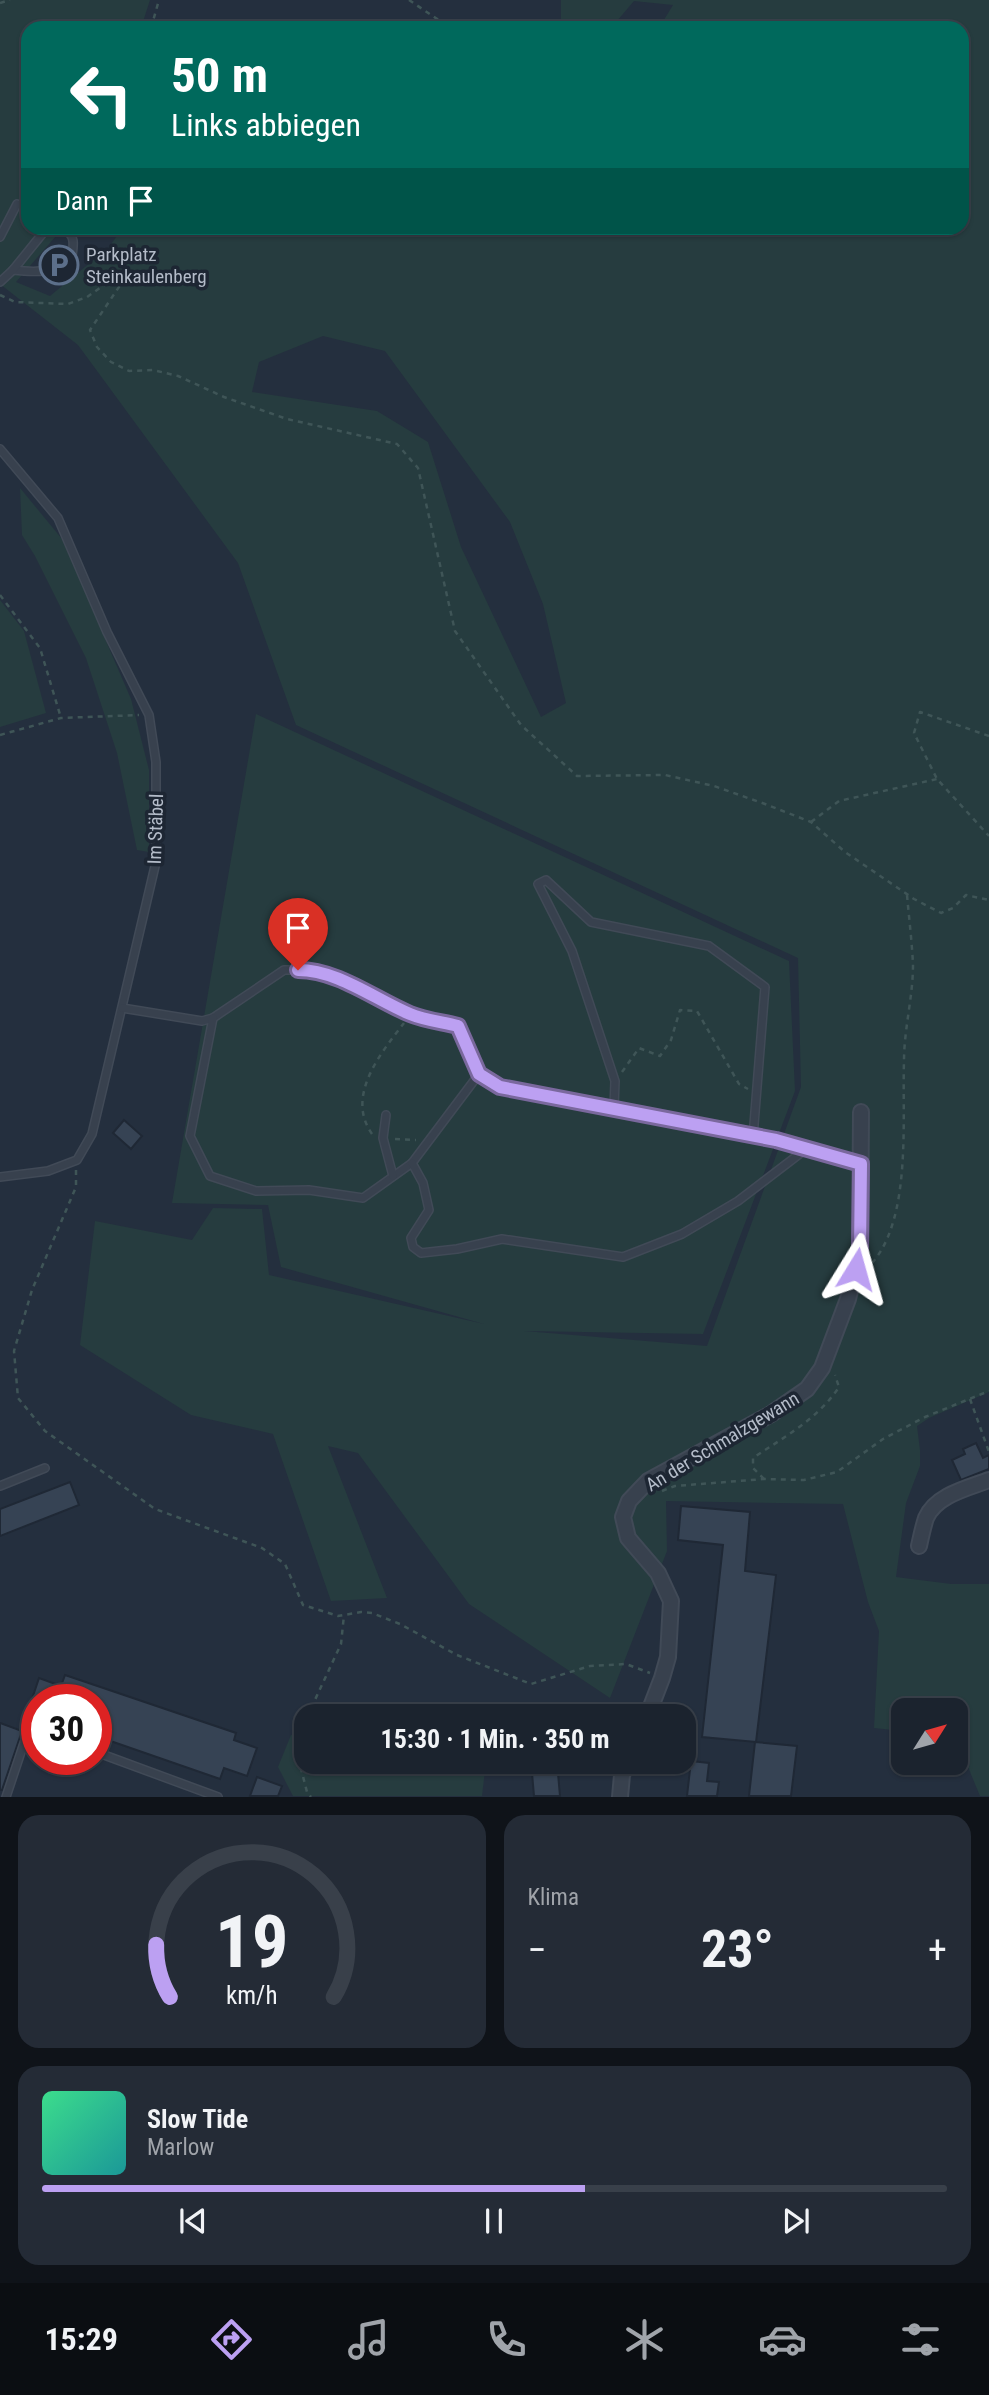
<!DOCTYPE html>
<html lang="de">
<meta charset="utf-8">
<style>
:root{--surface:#1b232e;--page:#242b36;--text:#f1f3f6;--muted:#a0a4aa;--line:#39404a;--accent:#bca0f2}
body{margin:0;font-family:"Roboto Condensed",sans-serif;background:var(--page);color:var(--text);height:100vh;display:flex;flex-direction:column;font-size:26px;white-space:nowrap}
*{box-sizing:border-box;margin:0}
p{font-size:23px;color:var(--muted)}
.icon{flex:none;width:38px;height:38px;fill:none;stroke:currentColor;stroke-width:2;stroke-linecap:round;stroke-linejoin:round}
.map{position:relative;height:1797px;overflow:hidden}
.panel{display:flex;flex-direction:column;gap:18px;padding:18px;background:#0f1319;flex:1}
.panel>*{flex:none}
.top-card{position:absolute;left:21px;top:21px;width:948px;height:214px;border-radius:21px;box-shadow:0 2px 5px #0004,0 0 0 2px var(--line);background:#00695c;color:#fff;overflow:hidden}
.needle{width:46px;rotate:53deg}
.controls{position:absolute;left:891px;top:1698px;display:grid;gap:14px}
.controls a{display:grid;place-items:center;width:77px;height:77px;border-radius:14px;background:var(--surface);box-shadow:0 2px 5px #0004,0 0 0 2px var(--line);font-size:35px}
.speed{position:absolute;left:21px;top:1684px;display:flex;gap:14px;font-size:35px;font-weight:700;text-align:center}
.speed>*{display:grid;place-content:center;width:91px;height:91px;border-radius:50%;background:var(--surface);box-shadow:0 2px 5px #0004,0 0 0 2px var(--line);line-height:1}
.speed .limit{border:10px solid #d22;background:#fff;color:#111}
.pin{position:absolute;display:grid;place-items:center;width:60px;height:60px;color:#fff;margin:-72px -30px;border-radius:50% 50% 50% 0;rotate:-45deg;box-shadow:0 0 7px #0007}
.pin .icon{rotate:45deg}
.me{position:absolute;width:77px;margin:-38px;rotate:8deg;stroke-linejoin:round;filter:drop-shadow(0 0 5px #0008)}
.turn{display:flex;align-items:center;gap:24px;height:147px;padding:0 35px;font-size:32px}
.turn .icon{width:91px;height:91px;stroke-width:2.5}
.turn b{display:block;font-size:49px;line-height:60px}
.then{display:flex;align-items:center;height:66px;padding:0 35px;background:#0003;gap:14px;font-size:26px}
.big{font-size:52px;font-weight:700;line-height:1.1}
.panel .widget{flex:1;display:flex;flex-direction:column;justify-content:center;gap:10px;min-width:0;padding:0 24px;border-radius:21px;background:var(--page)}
.panel .dial{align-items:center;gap:0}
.dial svg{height:182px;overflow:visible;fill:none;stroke:var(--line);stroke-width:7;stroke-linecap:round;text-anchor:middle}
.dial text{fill:var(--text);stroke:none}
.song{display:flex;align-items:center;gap:21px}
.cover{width:84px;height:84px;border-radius:10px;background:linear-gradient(135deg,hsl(150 70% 55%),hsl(180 70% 35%))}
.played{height:7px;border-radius:4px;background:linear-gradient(90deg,var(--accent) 60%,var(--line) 60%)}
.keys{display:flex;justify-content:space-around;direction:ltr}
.heat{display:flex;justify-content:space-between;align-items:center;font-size:38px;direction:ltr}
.panel .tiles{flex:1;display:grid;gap:18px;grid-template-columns:1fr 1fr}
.widget:last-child{grid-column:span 2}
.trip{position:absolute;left:294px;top:1704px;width:402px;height:70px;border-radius:21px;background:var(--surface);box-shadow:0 2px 5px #0004,0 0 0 2px var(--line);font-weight:700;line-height:70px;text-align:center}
.dock{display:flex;height:112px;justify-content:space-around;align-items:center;background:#0b0e12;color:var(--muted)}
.dock .icon{width:49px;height:49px}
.dock .on{color:var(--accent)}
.dock b{font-size:32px;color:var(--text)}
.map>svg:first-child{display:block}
.green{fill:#263c3f;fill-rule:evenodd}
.building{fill:#364354;stroke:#1f2835;stroke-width:2}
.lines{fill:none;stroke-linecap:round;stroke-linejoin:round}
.lane-casing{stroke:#414a57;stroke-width:10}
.street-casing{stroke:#414a57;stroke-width:18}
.path{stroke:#3f5557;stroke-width:2.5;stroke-dasharray:5 5;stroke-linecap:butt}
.lane{stroke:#38414e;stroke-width:7}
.street{stroke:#38414e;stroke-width:14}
.route-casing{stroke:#7a689d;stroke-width:18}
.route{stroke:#bca0f2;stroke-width:12}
.labels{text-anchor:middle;stroke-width:7;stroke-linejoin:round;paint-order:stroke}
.poi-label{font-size:19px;fill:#b4bcc9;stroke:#1d2633;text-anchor:start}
.street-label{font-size:19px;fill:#b4bcc9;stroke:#1d2633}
</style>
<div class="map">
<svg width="989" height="1797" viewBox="0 0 989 1797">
<rect width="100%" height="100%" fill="#242f3e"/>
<!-- green -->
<g class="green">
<path d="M0 0H150L141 28H28V228H63L16 282 50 296 108 248 123 228H962V28H659L673 5 634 1 611 28H561V0H989V1392L929 1418 917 1426 920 1450V1466L906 1503 896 1577 951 1584H989V1796H980L956 1738V1710H903V1731L874 1728 879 1631 868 1602 843 1504 666 1501 667 1551 610 1698 469 1604 358 1453 328 1446 387 1598 331 1601 273 1434 191 1415 80 1345 95 1221 192 1240 213 1208 262 1209 269 1275 484 1324 281 1267 268 1205 172 1203 256 714 789 961 795 1091 703 1334 524 1331 707 1346 801 1087 798 958 296 725 238 563 78 345 0 284ZM323 336 385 351 510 522 543 604 566 703 541 717 461 547 428 442 377 411 252 392 259 362Z"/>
<path d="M20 488 62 539 131 699 149 770V852L137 850 117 753 86 658 35 556 22 535Z"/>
<path d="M0 600 24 631 46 713 0 727Z"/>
<path d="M291 1735 306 1737V1762H486L482 1796H293L278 1767Z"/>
</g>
<!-- building -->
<g class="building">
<path d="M124 1120 142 1136 131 1149 113 1133Z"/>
<path d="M976 1443 983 1458 989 1455V1469L961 1480 952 1460 965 1454 963 1449Z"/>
<path d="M70 1482 79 1505 0 1536V1509Z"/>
<path d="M681 1506 750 1512 745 1571 776 1575 756 1742 702 1737 723 1545 678 1540Z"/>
<path d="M65 1675 236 1733 234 1740 257 1748 247 1776 224 1768 220 1779 96 1736V1699H32L39 1678 61 1686Z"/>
<path d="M0 1723 22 1731 2 1790H0Z"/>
<path d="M755 1742 797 1746 791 1796H749Z"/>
<path d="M691 1761 709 1763 707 1781 719 1782 717 1796H687Z"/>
<path d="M547 1762H557L560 1796H534L532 1773 546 1772Z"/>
<path d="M257 1777 282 1786 278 1796H250Z"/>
</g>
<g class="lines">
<defs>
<g id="lane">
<path d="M0 237 17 204"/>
<path d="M13 270C39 273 52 273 72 256 74 243 75 236 64 228"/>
<path d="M0 282 13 270 47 228"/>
<path d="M0 449 58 518 107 632 149 715 156 762V862L92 1134 77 1160 48 1171 0 1177"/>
<path d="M122 1008 202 1021 213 1018 284 970H313L375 994 411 1014 458 1025 479 1074 500 1087 776 1140 860 1164"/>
<path d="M213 1018 190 1136 210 1176 256 1191 309 1190 363 1198 412 1163 479 1074"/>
<path d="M614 1108 615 1081 572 951 538 884 546 880 591 922 709 946 765 987 753 1137"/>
<path d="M386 1115 383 1138 393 1176"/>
<path d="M412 1163 423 1183 429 1210 411 1238 413 1247 421 1253 457 1249 502 1239 623 1257 682 1234 738 1201 806 1149"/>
<path d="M0 1486 45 1468"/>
<path d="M96 1752 218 1797"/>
<path d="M6 1797 29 1728 37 1731"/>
</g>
<g id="street">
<path d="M919 1546C921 1537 923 1527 926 1518 936 1495 968 1488 989 1480"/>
<path d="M647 1717 662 1678 668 1657 671 1601 658 1573 628 1538 623 1517 629 1501 648 1481 771 1414 807 1389 822 1368 848 1299 860 1251 861 1112"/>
<path d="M620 1797 622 1775 628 1762"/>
</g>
</defs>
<!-- lane casing -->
<use href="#lane" class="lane-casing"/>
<!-- street casing -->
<use href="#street" class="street-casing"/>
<!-- path -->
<g class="path">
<path d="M409 0 443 23"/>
<path d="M0 3 10 0"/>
<path d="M151 28 159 0"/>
<path d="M0 295 15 302 68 304 87 297 117 276 127 275 90 330 97 347 111 362 129 371 153 370 178 376 224 397 287 419 397 444 418 468 455 631 521 725 577 776 665 775 714 786 765 804 811 822 845 852 914 899 941 913 953 908 966 895 989 900"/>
<path d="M0 595 40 648 61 718"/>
<path d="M0 735 61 718 139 715"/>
<path d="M989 736 920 712 914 733 937 779 989 836"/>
<path d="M811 822 839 801 937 779"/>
<path d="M622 1072 639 1048 660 1056 671 1040 680 1010 697 1011 739 1084 748 1089"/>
<path d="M372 1134C345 1096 381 1053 404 1023"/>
<path d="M395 1139 416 1140"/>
<path d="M76 1170V1187L32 1290 14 1351 18 1398 45 1431 155 1509 262 1548 285 1564 303 1605 338 1616 361 1612 372 1613 400 1624 457 1655 531 1684 590 1666 626 1664 650 1673"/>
<path d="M872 1263C912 1218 902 1118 904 1061 904 1029 913 997 913 965 912 942 909 918 907 895"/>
<path d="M970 1399 989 1452"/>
<path d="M764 1479 753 1468V1458C784 1437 818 1419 839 1387L835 1375"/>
<path d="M662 1491 675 1486 764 1479 804 1480 837 1472 883 1439 925 1417 989 1391"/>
<path d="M307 1717 341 1644 344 1615"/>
<path d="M306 1719 297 1753 307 1792 311 1797"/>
</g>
<!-- lane -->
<use href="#lane" class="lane"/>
<!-- street -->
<use href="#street" class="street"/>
</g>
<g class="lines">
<defs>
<path id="route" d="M298 970C338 970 374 999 410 1014 424 1020 442 1022 458 1026L479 1074 500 1087 776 1140 861 1164 860 1251 856 1269"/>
</defs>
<!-- route casing -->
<use href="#route" class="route-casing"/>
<!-- route -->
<use href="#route" class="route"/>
</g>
<!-- icons -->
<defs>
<symbol id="parking-ring" viewBox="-11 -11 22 22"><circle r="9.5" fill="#1d2633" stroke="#5c6f8a" stroke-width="1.5"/><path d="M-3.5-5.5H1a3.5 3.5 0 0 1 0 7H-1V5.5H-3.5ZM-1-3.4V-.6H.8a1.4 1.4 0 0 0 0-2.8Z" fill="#5c6f8a"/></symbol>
</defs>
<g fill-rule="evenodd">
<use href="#parking-ring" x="37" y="243" width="44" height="44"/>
</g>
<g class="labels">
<!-- poi labels -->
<g class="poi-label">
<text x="86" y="261">Parkplatz<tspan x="86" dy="22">Steinkaulenberg</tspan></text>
</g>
<!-- street labels -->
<g class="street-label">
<text transform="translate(155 829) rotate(-88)" y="7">Im Stäbel</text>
<text transform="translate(722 1441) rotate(-31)" y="7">An der Schmalzgewann</text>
</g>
</g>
</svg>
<div class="controls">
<a><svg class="needle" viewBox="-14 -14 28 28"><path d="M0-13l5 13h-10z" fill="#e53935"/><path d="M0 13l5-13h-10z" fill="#a0a4aa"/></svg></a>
</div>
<div class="speed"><div class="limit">30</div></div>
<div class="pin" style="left:298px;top:970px;background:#d93025"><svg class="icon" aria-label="arrive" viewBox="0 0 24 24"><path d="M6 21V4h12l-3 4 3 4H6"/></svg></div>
<svg class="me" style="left:856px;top:1269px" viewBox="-20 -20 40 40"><path d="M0-17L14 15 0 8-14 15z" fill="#bca0f2" stroke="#fff" stroke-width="4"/></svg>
<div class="trip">15:30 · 1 Min. · 350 m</div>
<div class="top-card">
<div class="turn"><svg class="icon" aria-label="left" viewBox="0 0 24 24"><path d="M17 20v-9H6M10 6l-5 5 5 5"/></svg><div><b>50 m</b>Links abbiegen</div></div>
<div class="then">Dann<svg class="icon" aria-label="arrive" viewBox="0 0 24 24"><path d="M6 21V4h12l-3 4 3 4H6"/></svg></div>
</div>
</div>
<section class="panel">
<div class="tiles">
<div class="widget dial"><svg viewBox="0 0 100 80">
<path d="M14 69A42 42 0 1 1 86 69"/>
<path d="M14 69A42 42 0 0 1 8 46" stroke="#bca0f2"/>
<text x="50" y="56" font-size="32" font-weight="700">19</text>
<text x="50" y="72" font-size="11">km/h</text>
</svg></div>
<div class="widget"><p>Klima</p>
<div class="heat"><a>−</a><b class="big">23°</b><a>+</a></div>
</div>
<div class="widget">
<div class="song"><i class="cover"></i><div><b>Slow Tide</b><p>Marlow</p></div></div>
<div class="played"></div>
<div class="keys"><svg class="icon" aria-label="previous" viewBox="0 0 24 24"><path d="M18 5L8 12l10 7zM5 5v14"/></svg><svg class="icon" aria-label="pause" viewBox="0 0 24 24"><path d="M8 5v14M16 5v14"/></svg><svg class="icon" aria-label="next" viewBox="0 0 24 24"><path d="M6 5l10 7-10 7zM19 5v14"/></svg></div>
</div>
</div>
</section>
<nav class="dock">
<b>15:29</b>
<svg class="icon on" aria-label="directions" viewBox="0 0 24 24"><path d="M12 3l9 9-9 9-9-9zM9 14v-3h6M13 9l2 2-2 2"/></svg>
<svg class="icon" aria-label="music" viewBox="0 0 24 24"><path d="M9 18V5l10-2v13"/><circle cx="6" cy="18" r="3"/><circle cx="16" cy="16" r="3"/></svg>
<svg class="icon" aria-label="phone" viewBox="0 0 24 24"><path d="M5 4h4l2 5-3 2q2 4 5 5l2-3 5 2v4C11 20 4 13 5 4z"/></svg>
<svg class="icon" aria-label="climate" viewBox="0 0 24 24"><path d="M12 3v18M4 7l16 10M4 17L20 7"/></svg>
<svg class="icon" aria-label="car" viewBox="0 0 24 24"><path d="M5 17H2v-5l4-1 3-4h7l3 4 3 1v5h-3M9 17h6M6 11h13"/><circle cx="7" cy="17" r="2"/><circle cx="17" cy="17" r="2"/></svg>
<svg class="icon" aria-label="filters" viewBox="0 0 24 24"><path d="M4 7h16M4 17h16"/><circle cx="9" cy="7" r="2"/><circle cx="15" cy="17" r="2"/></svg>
</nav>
